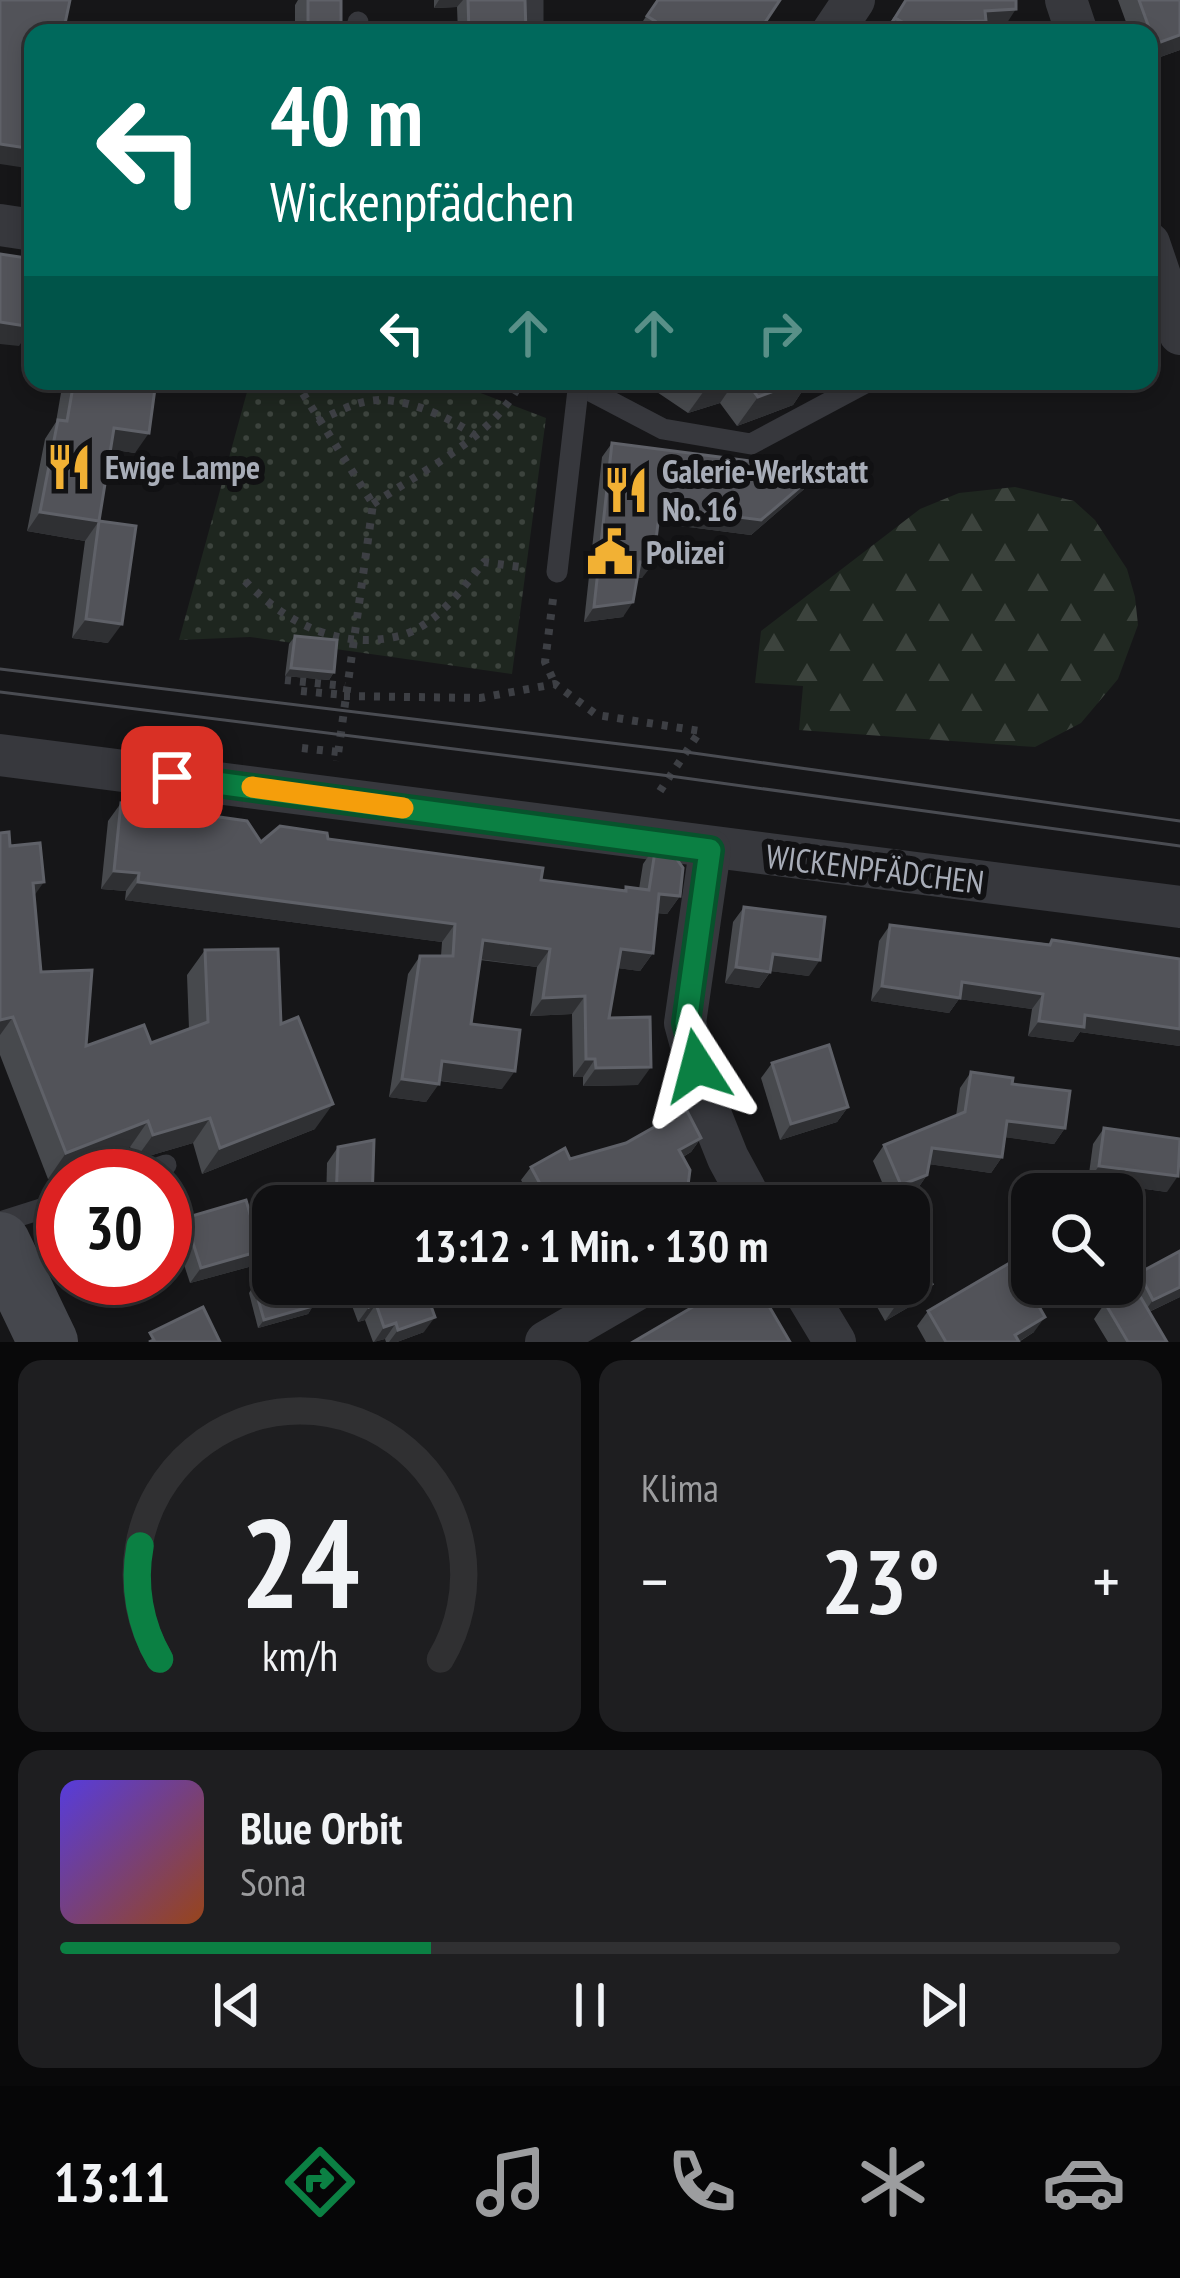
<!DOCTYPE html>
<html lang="de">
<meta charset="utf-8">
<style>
:root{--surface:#101012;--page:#1e1e20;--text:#f1f3f6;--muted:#9c9d9f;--line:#303032;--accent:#0b8043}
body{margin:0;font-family:"PT Sans Narrow",sans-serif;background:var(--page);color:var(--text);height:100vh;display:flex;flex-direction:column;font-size:45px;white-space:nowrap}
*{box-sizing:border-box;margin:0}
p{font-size:39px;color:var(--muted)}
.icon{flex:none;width:66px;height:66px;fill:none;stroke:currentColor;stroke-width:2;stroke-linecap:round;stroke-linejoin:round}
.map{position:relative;height:1342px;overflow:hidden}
.drawer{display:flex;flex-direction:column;gap:18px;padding:18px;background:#09090a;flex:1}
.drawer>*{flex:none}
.top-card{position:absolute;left:24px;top:24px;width:1134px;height:366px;border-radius:24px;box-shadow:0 6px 18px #0003,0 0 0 3px var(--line);background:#00695c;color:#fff;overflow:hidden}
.controls{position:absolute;left:1011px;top:1173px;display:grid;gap:24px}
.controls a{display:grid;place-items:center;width:132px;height:132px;border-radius:24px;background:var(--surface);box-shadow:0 6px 18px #0003,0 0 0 3px var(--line);font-size:60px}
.speed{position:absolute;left:36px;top:1149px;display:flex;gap:24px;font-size:60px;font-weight:700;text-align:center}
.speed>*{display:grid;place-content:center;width:156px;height:156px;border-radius:50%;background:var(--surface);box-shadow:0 6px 18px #0003,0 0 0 3px var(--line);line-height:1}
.speed .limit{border:18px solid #d22;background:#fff;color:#111}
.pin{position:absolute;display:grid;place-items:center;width:102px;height:102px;color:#fff;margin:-51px;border-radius:24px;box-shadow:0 6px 18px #0006}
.me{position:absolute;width:132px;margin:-66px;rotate:351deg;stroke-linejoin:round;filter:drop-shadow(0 0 9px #0008)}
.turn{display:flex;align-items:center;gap:42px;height:252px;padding:0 48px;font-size:54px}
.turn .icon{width:156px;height:156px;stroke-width:2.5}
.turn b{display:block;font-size:84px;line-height:102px}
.lanes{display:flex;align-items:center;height:114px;padding:0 48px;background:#0003;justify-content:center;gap:60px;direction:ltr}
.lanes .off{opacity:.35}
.big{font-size:90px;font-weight:700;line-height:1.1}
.drawer .card{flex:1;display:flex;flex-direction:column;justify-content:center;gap:18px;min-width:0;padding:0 42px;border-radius:24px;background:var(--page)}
.drawer .dial{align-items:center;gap:0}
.dial svg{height:312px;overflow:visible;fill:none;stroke:var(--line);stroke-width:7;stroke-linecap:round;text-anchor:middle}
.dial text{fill:var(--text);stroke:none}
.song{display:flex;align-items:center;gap:36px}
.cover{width:144px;height:144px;border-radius:18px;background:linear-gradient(135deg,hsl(250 70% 55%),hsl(20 70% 35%))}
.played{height:12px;border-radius:6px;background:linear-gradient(90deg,var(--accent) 35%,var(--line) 35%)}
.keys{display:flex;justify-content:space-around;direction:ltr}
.heat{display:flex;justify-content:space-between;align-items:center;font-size:66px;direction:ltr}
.drawer .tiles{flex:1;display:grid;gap:18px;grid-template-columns:1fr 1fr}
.card:last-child{grid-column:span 2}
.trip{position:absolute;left:252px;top:1185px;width:678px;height:120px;border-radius:24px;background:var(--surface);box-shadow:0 6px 18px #0003,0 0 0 3px var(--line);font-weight:700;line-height:120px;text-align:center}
.tab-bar{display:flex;height:192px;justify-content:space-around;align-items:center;background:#060607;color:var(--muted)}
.tab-bar .icon{width:84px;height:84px}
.tab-bar .current{color:var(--accent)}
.tab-bar b{font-size:54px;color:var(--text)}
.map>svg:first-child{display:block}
.forest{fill:url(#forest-firs)}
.park{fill:url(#park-dots)}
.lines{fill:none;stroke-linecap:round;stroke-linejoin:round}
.path{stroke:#3d3f44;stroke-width:8;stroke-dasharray:6 9;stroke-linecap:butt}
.service{stroke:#37383d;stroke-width:21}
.minor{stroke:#37383d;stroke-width:42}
.secondary{stroke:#45474d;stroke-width:60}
.tram{stroke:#4a4c52;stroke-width:3}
.wall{fill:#47494d}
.shaded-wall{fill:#2f3033}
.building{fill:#525359;stroke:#5f6168;stroke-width:3}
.route-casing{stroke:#07532c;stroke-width:30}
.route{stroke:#0b8043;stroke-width:21}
.slow{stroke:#f59e0b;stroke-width:21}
.labels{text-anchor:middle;stroke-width:12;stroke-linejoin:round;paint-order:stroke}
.poi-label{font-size:33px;font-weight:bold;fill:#a8adb8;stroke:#111113;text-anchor:start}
.street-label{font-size:33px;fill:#a8adb8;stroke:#111113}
</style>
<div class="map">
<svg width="1180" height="1342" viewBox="0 0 1180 1342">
<defs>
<pattern id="forest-firs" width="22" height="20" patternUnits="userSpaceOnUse" patternTransform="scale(3)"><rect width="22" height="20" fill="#1e261f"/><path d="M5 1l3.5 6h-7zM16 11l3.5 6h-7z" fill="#3c433d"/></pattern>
<pattern id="park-dots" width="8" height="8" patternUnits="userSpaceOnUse" patternTransform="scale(3)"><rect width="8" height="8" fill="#1e261f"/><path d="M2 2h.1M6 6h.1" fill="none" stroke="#3c433d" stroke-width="1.8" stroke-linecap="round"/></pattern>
</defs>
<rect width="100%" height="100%" fill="#161618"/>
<!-- forest -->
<path class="forest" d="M1015 487 1074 501 1095 520 1127 569 1135 597 1138 625 1118 679 1081 723 1035 747 799 730 803 686 755 683 761 631 920 509 959 493Z"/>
<!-- park -->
<path class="park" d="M250 381H449L546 418 512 674 250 637 179 640Z"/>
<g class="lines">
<!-- path -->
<g class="path">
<path d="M295 381 373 504 337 761"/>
<path d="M317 421C338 412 359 399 383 400 412 401 451 418 474 435"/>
<path d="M373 504C421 471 496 436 521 381"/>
<path d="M245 581C285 622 339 651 399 636 435 627 462 589 484 562L527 568"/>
<path d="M553 599 545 662 555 684"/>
<path d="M285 680 345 686"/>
<path d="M301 691 344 695"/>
<path d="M344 696 480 698 555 684 597 715 700 731 658 794 662 795"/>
<path d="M302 748 338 752"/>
</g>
<!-- service -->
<g class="service">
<path d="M357 33 358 22"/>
<path d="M533 33V0"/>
<path d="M579 385 663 429 751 444 869 381"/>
<path d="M557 572 579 381"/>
<path d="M135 1176 166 1165"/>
<path d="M0 1222 63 1202"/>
</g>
<!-- minor -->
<g class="minor">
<path d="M1066 0 1077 33"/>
<path d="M832 33 854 0"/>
<path d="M0 225 33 230"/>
<path d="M1149 243 1180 334"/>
<path d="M0 755 1180 907"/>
<path d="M710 850 685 1023 708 1108 728 1158 754 1206"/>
<path d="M800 1284 835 1342"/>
<path d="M546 1342 646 1284"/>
</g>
<!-- secondary -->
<path class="secondary" d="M0 1242 48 1342"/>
<!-- tram -->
<g class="tram">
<path d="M0 669 686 752 1180 821"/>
<path d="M0 692 670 776 1180 846"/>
</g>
</g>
<!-- wall -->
<g class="wall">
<path d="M298 0H341V33H295V5Z"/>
<path d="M434 0H525L526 33H458L457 7 434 8Z"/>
<path d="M657 0H780L758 33H635Z"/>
<path d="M1118 0H1180V50L1149 61V33H1130Z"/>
<path d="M63 381H156L135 453 110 449 99 521 108 643 72 638 85 541 27 531 45 439 56 422Z"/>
<path d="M651 381H809L793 405 737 426 720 403 688 413 648 386Z"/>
<path d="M612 443 810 484 751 535 658 523 642 578H637L623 617 584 622 602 457Z"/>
<path d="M295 636 334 672 329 680 285 676 289 644Z"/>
<path d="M121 803 261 842 328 839 541 880 624 891 626 887 639 889 643 864 656 845 680 896 667 914 657 913 653 953 640 971 618 968 609 1018 638 1085 583 1086V1077H573L572 1014 530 1016 537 967 480 960 471 1024 502 1089 440 1081 426 1102 389 1097 408 974 420 956H441L442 942 125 900 126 891 101 889 108 821Z"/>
<path d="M0 833 10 846 34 895 41 972 86 1046 151 1043 189 1029 187 975 205 950 281 1024 315 1129 202 1174 193 1143 135 1160 130 1147 48 1179 0 1055Z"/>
<path d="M744 907 809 976 771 971 759 988 725 983 733 922Z"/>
<path d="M890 925 1180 959V1046L1080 1032 1073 1042 1028 1036 1032 1009 959 999 949 1013 871 1001 879 941Z"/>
<path d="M772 1063 848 1107 837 1122 780 1140 761 1078Z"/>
<path d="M971 1072 1012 1084 1065 1128 1054 1144 1005 1137 1002 1157 991 1173 929 1164 927 1175 916 1191 890 1201 873 1161 884 1145 956 1116 960 1088Z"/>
<path d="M1104 1128 1167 1192 1088 1181 1093 1144Z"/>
<path d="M701 1138 691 1152 683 1157 688 1185 678 1199 666 1206H535L521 1180 531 1167Z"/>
<path d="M338 1147 370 1206H326L327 1163Z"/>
<path d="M185 1218 252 1221 267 1249 256 1265 190 1283 174 1234Z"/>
<path d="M1180 1251V1297L1149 1312 1167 1342H1108L1094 1319 1105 1303 1128 1289 1139 1273Z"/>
<path d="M347 1284H423L424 1332 397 1342H386L385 1339 373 1342 365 1320 358 1322 345 1287Z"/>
<path d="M864 1284H932L921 1300 885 1321Z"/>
<path d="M254 1285 313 1306 308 1314 258 1328 249 1293Z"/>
<path d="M928 1311 1034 1332 1019 1342H926L917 1326Z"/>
</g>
<!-- shaded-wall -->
<g class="shaded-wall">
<path d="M439 0H463L457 7 434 8Z"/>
<path d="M1016 9 1001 32 885 33 891 24 985 11Z"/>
<path d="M1180 35V50L1149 61V52L1155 44Z"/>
<path d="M0 144 33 149V169L0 164Z"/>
<path d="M33 320V339L25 337 19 346 0 344V322Z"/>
<path d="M717 381H735L720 403 688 413 709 384Z"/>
<path d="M801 381H809L793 405 737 426 758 397Z"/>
<path d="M114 428 149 433 135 453 100 448Z"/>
<path d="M820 470 810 484 751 535 649 522 660 507Z"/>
<path d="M40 512 99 521 85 541 27 531Z"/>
<path d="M640 562 653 564 642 578 630 577Z"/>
<path d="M633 602 623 617 584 622 594 607Z"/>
<path d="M86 619 122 624 108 643 72 638Z"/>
<path d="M291 668 334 672 329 680 285 676Z"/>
<path d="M114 871 139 873 126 891 101 889Z"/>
<path d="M44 882 26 907 33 883Z"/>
<path d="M138 882 455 924 442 942 125 900Z"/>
<path d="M659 894 680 896 667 914 646 912Z"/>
<path d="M483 940 550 949 537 967 471 958Z"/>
<path d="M621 949 653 953 640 971 609 967Z"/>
<path d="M773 954 820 960 809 976 762 970Z"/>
<path d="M736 967 770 972 759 988 725 983Z"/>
<path d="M962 982 1043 994 1032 1009 959 999 949 1013 871 1001 882 986Z"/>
<path d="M585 996 572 1014 530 1016 543 998Z"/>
<path d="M1085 1015 1180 1029V1046L1080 1032 1073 1042 1028 1036 1039 1021Z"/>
<path d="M13 1017 0 1035V1020Z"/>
<path d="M586 1059H595L583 1077H573Z"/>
<path d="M442 1061 515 1071 502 1089 429 1079Z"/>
<path d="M651 1067 638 1085 583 1086 596 1068Z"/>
<path d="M402 1079 439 1084 426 1102 389 1097Z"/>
<path d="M333 1104 315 1129 202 1174 220 1148Z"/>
<path d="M848 1107 837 1122 780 1140 791 1124Z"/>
<path d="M210 1118 193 1143 135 1160 153 1135Z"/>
<path d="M148 1121 130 1147 48 1179 66 1153Z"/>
<path d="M1007 1121 1065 1128 1054 1144 996 1136Z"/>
<path d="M701 1138 691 1152 670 1164 679 1150Z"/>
<path d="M932 1148 1002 1157 991 1173 921 1163Z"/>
<path d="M1099 1166 1178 1176 1167 1192 1088 1181Z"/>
<path d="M927 1175 916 1191 890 1201 901 1185Z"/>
<path d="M688 1185 678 1199 666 1206H651Z"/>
<path d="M336 1201 372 1202 370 1206H333Z"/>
<path d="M267 1249 256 1265 190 1283 201 1268Z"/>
<path d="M932 1284 921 1300 885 1321 896 1305Z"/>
<path d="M1180 1287V1297L1142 1315 1153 1300Z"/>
<path d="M376 1304 365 1320 358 1322 369 1307Z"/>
<path d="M313 1306 308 1314 258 1328 264 1320Z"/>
<path d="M435 1317 424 1332 397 1342H389L398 1330Z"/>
<path d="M1045 1317 1034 1332 1018 1342 1015 1335Z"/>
<path d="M396 1323 385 1339 374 1342 384 1327Z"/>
</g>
<!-- building -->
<g class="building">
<path d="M0 0H70L63 33H33V149L0 144Z"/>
<rect x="308" y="0" width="33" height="33"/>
<path d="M468 0H525L526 33H469Z"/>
<path d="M658 0H780L758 33H647L655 21 647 16Z"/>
<path d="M906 0H1016V9L985 11 986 21 904 23 895 18 891 24Z"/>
<path d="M1139 0H1180V35L1155 44Z"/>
<path d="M895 18 919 33H885Z"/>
<path d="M0 254 33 259 32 327 0 322Z"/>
<path d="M74 381H156L149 433 114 428 99 521 136 526 122 624 86 619 99 521 40 512 58 420 67 421Z"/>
<path d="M746 381H801L758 397Z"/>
<path d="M612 443 820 470 761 520 660 507 653 564 640 562 633 602 594 607Z"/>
<path d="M295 636 337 640 334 672 291 668Z"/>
<path d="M121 803 247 821 261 842 280 826 327 833 328 839 543 868 541 880 626 891V887L649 890 656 845 668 847 683 868 680 896 659 894 653 953 621 949 609 1018 650 1017 651 1067 596 1068 595 1059H586L585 996 543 998 550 949 483 940 471 1024 520 1030 515 1071 442 1061 439 1084 402 1079 420 956H453L455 924 138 882 139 873 114 871Z"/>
<path d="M9 832 10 846 40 843 44 882 33 883 41 972 92 970 86 1046 144 1025 151 1043 208 1022 205 950 278 949 281 1024 298 1017 333 1104 220 1148 210 1118 153 1135 148 1121 66 1153 13 1017 0 1020V833Z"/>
<path d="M744 907 825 917 820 960 773 954 770 972 736 967Z"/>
<path d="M890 925 1050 945 1052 940 1180 959V1029L1085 1015 1084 1027 1039 1021 1043 994 962 982 960 998 882 986Z"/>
<path d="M829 1045 848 1107 791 1124 772 1063Z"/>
<path d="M971 1072 1013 1078 1012 1084 1070 1091 1065 1128 1007 1121 1002 1157 932 1148 927 1175 901 1185 884 1145 965 1112Z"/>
<path d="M686 1109 701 1138 679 1150 690 1170 688 1185 651 1206H552L531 1167 565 1148 570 1159 626 1143Z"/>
<path d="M1104 1128 1180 1139 1178 1176 1099 1166Z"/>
<path d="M374 1140 372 1202 336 1201 338 1147Z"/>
<path d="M246 1200 252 1221 257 1219 267 1249 201 1268 185 1218Z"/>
<path d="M909 1245 932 1284 896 1305 884 1284H909Z"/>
<path d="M1180 1251V1287L1153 1300 1139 1273Z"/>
<path d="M1013 1261 1045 1317 1015 1335 1019 1342H946L928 1311Z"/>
<path d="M273 1280V1284H307L313 1306 264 1320 254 1285Z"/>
<path d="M360 1284H423L435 1317 398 1330 396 1323 384 1327 376 1304 369 1307Z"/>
<path d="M732 1284H756L790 1342H633Z"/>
<path d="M1134 1286 1167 1342H1128L1105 1303Z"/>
<path d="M203 1307 220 1342H149L154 1340 150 1333Z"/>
</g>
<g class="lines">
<defs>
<path id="route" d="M172 777 710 850 686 1023 697 1066"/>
</defs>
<!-- route casing -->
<use href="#route" class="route-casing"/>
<!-- route -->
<use href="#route" class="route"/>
<!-- slow -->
<path class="slow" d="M252 787 403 808"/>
</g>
<!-- icons -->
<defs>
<symbol id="restaurant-bare" viewBox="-9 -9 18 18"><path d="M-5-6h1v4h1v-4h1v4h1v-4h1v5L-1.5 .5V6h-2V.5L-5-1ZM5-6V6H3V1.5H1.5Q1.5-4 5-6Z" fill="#f2b134" stroke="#111113" stroke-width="2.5" paint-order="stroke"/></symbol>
<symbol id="civic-bare" viewBox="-9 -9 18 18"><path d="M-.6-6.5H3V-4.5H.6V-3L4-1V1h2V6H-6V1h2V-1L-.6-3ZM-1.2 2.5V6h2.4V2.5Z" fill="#f2b134" stroke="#111113" stroke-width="2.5" paint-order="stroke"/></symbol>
</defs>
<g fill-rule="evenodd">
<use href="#restaurant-bare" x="36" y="434" width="66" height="66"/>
<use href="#restaurant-bare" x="593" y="457" width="66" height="66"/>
<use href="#civic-bare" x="577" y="519" width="66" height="66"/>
</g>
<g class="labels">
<!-- poi labels -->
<g class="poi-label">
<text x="105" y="479">Ewige Lampe</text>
<text x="662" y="483">Galerie-Werkstatt<tspan x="662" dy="38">No. 16</tspan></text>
<text x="646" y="564">Polizei</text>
</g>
<!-- street labels -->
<g class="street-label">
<text transform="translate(875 869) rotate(7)" y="12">WICKENPFÄDCHEN</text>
</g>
</g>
</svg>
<div class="controls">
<a><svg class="icon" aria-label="search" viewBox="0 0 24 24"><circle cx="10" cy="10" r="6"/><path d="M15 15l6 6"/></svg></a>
</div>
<div class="speed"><div class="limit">30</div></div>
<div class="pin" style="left:172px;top:777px;background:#d93025"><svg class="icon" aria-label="arrive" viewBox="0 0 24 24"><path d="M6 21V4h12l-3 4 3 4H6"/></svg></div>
<svg class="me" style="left:697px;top:1066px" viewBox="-20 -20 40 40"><path d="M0-17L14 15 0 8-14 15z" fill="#0b8043" stroke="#fff" stroke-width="4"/></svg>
<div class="trip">13:12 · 1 Min. · 130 m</div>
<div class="top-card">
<div class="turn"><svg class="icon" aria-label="left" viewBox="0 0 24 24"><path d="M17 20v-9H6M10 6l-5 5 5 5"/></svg><div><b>40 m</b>Wickenpfädchen</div></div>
<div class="lanes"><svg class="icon" aria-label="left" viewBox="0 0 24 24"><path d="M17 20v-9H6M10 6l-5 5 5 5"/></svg><svg class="icon off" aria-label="ahead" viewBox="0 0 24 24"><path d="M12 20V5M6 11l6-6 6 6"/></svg><svg class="icon off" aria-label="ahead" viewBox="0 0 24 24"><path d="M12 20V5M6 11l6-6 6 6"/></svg><svg class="icon off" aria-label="right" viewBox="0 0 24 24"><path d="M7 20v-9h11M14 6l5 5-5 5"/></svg></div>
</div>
</div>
<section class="drawer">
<div class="tiles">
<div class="card dial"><svg viewBox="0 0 100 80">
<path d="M14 69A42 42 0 1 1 86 69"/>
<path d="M14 69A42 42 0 0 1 9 40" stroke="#0b8043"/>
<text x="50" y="56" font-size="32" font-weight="700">24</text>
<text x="50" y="72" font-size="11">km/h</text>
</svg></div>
<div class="card"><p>Klima</p>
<div class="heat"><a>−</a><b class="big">23°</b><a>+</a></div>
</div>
<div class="card">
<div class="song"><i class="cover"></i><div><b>Blue Orbit</b><p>Sona</p></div></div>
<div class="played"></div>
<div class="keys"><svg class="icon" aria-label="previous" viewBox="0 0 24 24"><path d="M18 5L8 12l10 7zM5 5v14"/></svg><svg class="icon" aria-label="pause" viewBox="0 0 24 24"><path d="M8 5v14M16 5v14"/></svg><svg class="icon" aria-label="next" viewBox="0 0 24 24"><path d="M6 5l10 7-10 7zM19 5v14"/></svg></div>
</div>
</div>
</section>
<nav class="tab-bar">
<b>13:11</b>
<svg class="icon current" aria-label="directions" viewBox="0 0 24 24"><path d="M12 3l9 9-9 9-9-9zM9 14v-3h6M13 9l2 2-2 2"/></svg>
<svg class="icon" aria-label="music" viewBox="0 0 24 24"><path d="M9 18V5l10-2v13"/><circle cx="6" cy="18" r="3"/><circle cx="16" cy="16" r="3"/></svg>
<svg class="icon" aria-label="phone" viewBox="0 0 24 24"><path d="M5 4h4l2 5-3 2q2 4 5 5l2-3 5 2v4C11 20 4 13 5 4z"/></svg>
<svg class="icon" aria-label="climate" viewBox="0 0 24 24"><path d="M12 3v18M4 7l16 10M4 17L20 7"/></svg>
<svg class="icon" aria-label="car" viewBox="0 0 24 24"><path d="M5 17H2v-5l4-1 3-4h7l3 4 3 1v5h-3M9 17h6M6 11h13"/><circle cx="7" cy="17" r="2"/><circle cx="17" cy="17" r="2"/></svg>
</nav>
